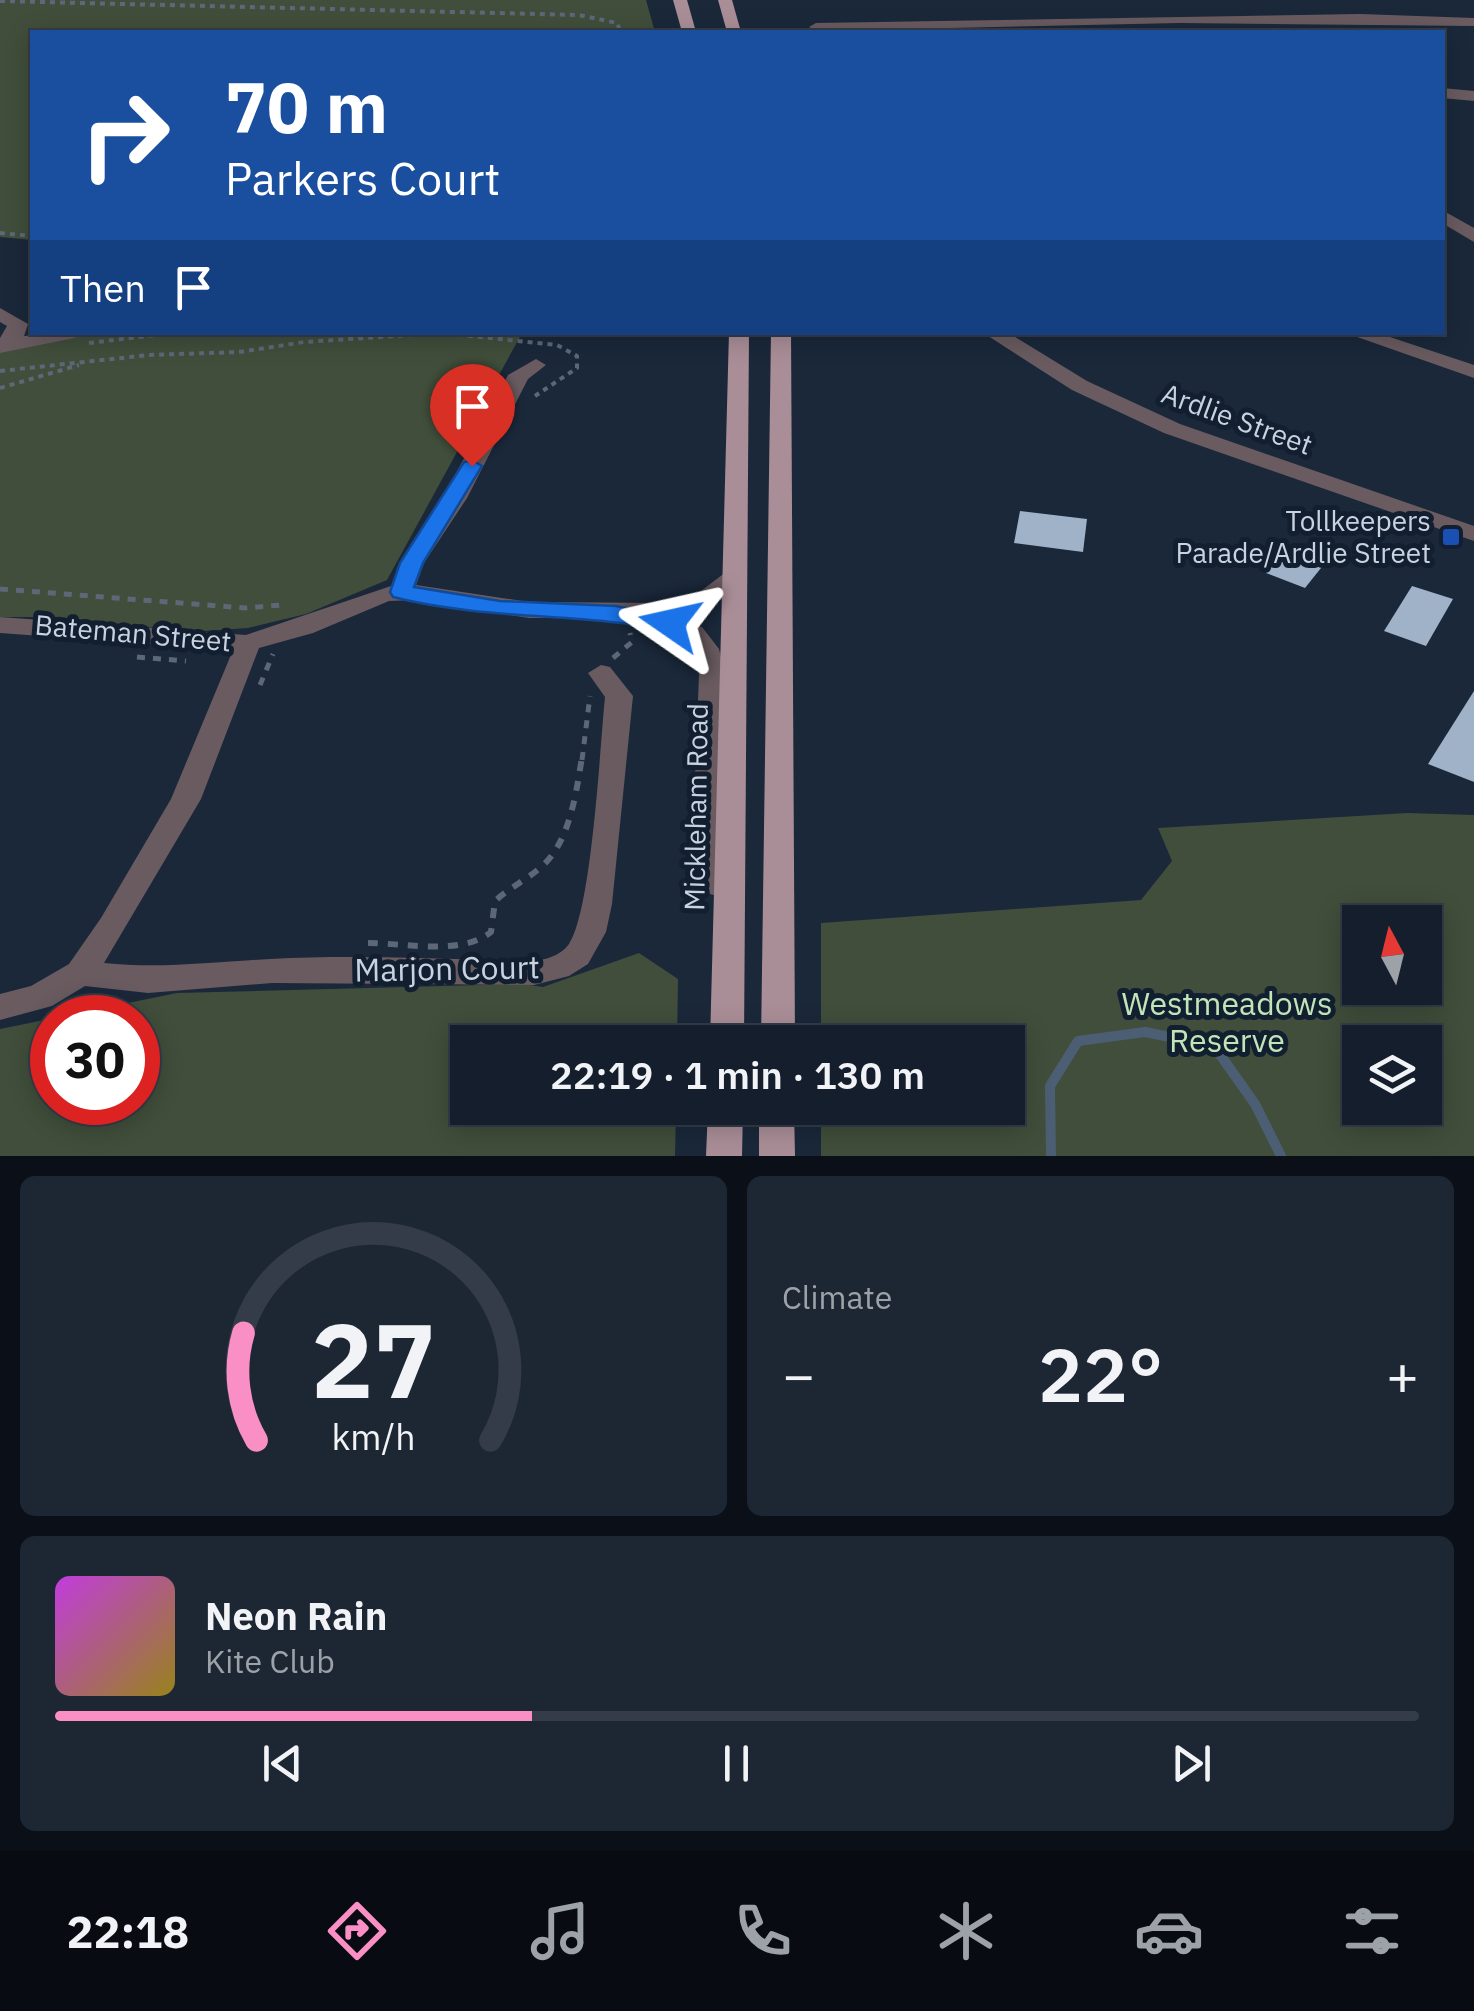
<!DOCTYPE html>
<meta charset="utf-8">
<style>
:root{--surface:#141e2c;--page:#1d2734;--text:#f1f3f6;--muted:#9da2a9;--line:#333c48;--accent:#fa8fc6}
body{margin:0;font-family:"IBM Plex Sans",sans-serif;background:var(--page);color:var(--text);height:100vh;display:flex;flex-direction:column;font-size:38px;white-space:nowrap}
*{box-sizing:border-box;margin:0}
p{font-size:32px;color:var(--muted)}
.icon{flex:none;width:55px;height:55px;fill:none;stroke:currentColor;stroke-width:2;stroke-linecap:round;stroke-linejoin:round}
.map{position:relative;height:1156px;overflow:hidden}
.details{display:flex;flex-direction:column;gap:20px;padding:20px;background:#0b1018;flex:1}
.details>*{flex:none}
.banner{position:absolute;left:30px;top:30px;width:1415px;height:305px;border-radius:0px;box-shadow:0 5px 25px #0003,0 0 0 2px var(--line);background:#1a4fa0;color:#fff;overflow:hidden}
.needle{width:65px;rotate:353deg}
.fabs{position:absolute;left:1342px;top:905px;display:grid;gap:20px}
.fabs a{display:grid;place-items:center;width:100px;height:100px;border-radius:0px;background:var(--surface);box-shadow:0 5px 25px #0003,0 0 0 2px var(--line);font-size:50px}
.speed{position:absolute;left:30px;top:995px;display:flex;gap:20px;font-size:50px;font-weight:700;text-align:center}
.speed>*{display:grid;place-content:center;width:130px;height:130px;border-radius:50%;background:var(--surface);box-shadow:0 5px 25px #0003,0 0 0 2px var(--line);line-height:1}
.speed .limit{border:15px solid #d22;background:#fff;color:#111}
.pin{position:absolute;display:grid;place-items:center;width:85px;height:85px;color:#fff;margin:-102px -42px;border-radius:50% 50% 50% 0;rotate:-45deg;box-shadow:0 0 10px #0007}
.pin .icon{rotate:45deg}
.me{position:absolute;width:110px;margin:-55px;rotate:281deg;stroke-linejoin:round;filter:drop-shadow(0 0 8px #0008)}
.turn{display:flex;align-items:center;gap:35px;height:210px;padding:0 30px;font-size:45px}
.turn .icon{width:130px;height:130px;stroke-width:2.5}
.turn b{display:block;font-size:70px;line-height:85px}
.then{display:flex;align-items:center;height:95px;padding:0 30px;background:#0003;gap:20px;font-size:38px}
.big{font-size:75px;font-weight:600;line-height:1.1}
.details .tile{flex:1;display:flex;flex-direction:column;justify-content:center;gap:15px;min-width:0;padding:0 35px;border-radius:15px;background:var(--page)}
.details .dial{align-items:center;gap:0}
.dial svg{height:260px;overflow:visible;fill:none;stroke:var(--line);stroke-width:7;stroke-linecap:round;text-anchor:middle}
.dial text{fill:var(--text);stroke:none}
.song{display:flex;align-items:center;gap:30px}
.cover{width:120px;height:120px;border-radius:15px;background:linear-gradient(135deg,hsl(290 70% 55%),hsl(50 70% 35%))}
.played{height:10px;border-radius:5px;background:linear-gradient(90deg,var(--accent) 35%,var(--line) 35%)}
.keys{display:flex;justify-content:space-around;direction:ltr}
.heat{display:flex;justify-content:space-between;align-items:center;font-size:55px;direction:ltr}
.details .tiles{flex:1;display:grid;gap:20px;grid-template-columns:1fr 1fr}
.tile:last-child{grid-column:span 2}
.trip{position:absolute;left:450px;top:1025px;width:575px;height:100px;border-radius:0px;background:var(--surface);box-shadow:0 5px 25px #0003,0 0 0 2px var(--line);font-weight:600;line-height:100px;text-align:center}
.tab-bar{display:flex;height:160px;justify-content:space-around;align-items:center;background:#080c12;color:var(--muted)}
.tab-bar .icon{width:70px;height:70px}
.tab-bar .selected{color:var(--accent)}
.tab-bar b{font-size:45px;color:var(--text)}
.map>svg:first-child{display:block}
.green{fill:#404e3b;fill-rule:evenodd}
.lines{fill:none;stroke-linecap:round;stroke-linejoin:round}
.stream{stroke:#4c5e74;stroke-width:10}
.building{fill:#a0b2c8}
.path-far2{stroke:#5c6878;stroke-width:4;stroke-dasharray:5 5;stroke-linecap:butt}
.path-far1{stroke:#5c6878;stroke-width:5;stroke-dasharray:8 8;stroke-linecap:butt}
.path{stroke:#5c6878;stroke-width:6;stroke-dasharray:10 10;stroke-linecap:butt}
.minor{fill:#695b60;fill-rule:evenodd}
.major{fill:#aa8e97;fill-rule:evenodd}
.route{fill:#1a73e8;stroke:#114b97;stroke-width:2.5}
.transit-dot{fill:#1a4fb4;stroke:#111f30;stroke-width:4}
.labels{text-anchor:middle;stroke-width:10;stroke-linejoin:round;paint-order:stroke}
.street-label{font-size:28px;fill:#c9d2de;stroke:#111f30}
.poi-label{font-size:28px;fill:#c9d2de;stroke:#111f30;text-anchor:end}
.near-street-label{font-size:32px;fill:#c9d2de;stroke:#111f30}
.near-park-label{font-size:32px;fill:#c2e5b7;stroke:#111f30}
</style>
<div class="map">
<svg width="1474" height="1156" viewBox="0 0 1474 1156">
<rect width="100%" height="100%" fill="#1a283a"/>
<!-- green -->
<g class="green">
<path d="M0 0H646L655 32H32V240L0 237Z"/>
<path d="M101 332 522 333 387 580 306 614 248 628 191 632 60 617H0V352L63 336Z"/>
<path d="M1407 813 1474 815V1156H821V1108H1008V1042H821V923L1141 900 1172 861 1158 828ZM1425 922V988H1360V922ZM1425 1042V1108H1360V1042Z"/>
<path d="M639 953 678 979 677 1042H468V1108H676L675 1156H0V1029L177 993 523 984 543 987ZM52 1018H138V1102H52Z"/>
</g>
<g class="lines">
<!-- stream -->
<path class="stream" d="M1051 1156 1050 1086 1078 1041 1145 1032 1214 1046 1255 1104 1281 1156"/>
</g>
<!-- building -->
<g class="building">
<path d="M1020 511 1087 519 1083 552 1014 543Z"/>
<path d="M1286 549 1325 563 1305 588 1266 573Z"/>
<path d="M1412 586 1453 599 1426 646 1384 631Z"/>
<path d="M1474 691V782L1428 764Z"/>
</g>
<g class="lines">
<!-- path-far2 -->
<g class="path-far2">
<path d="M0 1 579 15 617 23 619 28 613 32"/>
<path d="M0 233 32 236"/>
<path d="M89 343 180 332"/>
<path d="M0 371 149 355 239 352 304 342 442 333 557 345 577 356V368L535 396"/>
<path d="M0 388 79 365"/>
</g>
<!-- path-far1 -->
<g class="path-far1">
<path d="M0 589 245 608 281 605"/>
<path d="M137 657 186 661"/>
<path d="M613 658 632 642 630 633"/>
<path d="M260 685 273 654"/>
<path d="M582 760 590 696"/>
</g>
<!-- path -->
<path class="path" d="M368 943C404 943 462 956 491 932L495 901C509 888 526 880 540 868 570 843 576 793 582 757"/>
<!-- minor -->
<g class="minor">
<path d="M1360 14 1474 18V26L1180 23 816 31 809 27 816 23Z"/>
<path d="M1442 88 1474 91V101L1442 98Z"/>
<path d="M1442 210 1474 228V242L1442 223Z"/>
<path d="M0 308 28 324 24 336 84 332 74 338 0 353V338L7 326 0 322Z"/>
<path d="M982 332H1007L1087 381 1180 424 1474 526V541L1164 433 1072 390Z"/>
<path d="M1343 332H1375L1474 365V378Z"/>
<path d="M536 359 546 365 528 379 467 498 424 563 416 585 529 602 668 603 693 597 726 572H744L747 577 744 582 711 607 672 618 702 627 719 649 725 674 724 804 736 886 732 894 721 897 710 894 706 886 694 804 699 674 693 650 684 639 641 625 637 618H529L414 600 389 601 313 633 259 648 201 799 104 963C160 969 214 962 270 959 344 955 417 958 490 960 514 961 552 967 569 944 592 910 600 745 605 697L588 673 601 665 610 667 633 696 612 904 606 932 588 964 569 976 534 985 272 983 148 993 85 986 52 1006 0 1020V994L31 986 69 964 101 918 171 799 233 650 0 633V617L246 635 391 586 400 563 443 498 508 375Z"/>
</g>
<!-- major -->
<g class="major">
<path d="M673 0H687L696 32H682Z"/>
<path d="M718 0H732L741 32H727Z"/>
<path d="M729 332H749L744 1042H710Z"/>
<path d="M771 332H791L795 1042H761Z"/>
<path d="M708 1108H743L742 1156H706Z"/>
<path d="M759 1108H794L795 1156H759Z"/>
</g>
</g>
<!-- route -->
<path class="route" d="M472 460 482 466 423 563 414 587 500 601 616 606 678 618 682 623 678 628 670 630C578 613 484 620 393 597L390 592 400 563 464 462Z"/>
<!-- markers -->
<rect class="transit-dot" x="1441" y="527" width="20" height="20" rx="5"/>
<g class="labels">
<!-- street labels -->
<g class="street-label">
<text transform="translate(1237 419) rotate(20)" y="10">Ardlie Street</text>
<text transform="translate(133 633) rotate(5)" y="10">Bateman Street</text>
<text transform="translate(696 807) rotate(-89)" y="10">Mickleham Road</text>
</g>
<!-- poi labels -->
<g class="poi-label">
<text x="1431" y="531">Tollkeepers<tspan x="1431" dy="32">Parade/Ardlie Street</tspan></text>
</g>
<!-- near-street labels -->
<g class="near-street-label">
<text transform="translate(447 969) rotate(-1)" y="11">Marjon Court</text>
</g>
<!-- near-park labels -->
<g class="near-park-label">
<text x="1227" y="1015">Westmeadows<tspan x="1227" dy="37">Reserve</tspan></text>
</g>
</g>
</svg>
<div class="fabs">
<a><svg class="needle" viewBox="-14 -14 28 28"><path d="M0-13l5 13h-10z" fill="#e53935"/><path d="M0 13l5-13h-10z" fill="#9da2a9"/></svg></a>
<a><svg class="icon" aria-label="layers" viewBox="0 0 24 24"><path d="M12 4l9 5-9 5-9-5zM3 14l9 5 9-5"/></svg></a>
</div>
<div class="speed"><div class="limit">30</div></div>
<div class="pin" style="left:472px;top:466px;background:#d93025"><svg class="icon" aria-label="arrive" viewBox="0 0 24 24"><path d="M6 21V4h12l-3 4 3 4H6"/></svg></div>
<svg class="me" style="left:670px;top:623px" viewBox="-20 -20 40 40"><path d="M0-17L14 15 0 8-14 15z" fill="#1a73e8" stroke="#fff" stroke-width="4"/></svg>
<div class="trip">22:19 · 1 min · 130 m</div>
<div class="banner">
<div class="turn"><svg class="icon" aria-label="right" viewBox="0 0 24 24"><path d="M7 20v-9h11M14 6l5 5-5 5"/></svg><div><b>70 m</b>Parkers Court</div></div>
<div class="then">Then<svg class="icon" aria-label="arrive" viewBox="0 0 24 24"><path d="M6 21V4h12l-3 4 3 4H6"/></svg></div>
</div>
</div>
<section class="details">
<div class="tiles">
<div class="tile dial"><svg viewBox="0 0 100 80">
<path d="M14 69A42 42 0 1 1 86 69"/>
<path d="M14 69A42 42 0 0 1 10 36" stroke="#fa8fc6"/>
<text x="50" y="56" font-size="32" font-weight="700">27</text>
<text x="50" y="72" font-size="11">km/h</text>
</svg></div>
<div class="tile"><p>Climate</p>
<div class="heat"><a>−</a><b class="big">22°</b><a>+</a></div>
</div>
<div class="tile">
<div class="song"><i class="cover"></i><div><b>Neon Rain</b><p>Kite Club</p></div></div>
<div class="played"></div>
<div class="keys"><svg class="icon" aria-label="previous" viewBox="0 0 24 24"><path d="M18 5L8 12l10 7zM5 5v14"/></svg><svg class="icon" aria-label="pause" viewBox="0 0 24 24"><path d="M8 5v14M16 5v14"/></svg><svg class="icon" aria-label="next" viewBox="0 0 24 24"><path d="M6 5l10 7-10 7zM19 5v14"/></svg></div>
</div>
</div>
</section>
<nav class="tab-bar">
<b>22:18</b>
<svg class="icon selected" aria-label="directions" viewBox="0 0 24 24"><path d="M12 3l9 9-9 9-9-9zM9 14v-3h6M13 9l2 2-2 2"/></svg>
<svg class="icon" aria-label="music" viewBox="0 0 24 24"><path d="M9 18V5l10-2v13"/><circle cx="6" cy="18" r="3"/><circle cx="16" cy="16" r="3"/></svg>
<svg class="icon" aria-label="phone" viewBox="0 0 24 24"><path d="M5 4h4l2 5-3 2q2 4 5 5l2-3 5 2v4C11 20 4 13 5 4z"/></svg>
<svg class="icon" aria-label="climate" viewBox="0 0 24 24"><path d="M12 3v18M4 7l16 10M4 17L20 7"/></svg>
<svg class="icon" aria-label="car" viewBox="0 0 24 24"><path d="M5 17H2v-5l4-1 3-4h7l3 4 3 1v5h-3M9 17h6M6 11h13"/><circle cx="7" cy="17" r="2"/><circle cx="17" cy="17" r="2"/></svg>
<svg class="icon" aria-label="filters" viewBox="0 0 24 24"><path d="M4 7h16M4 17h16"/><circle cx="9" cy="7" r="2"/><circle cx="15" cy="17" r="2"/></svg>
</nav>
